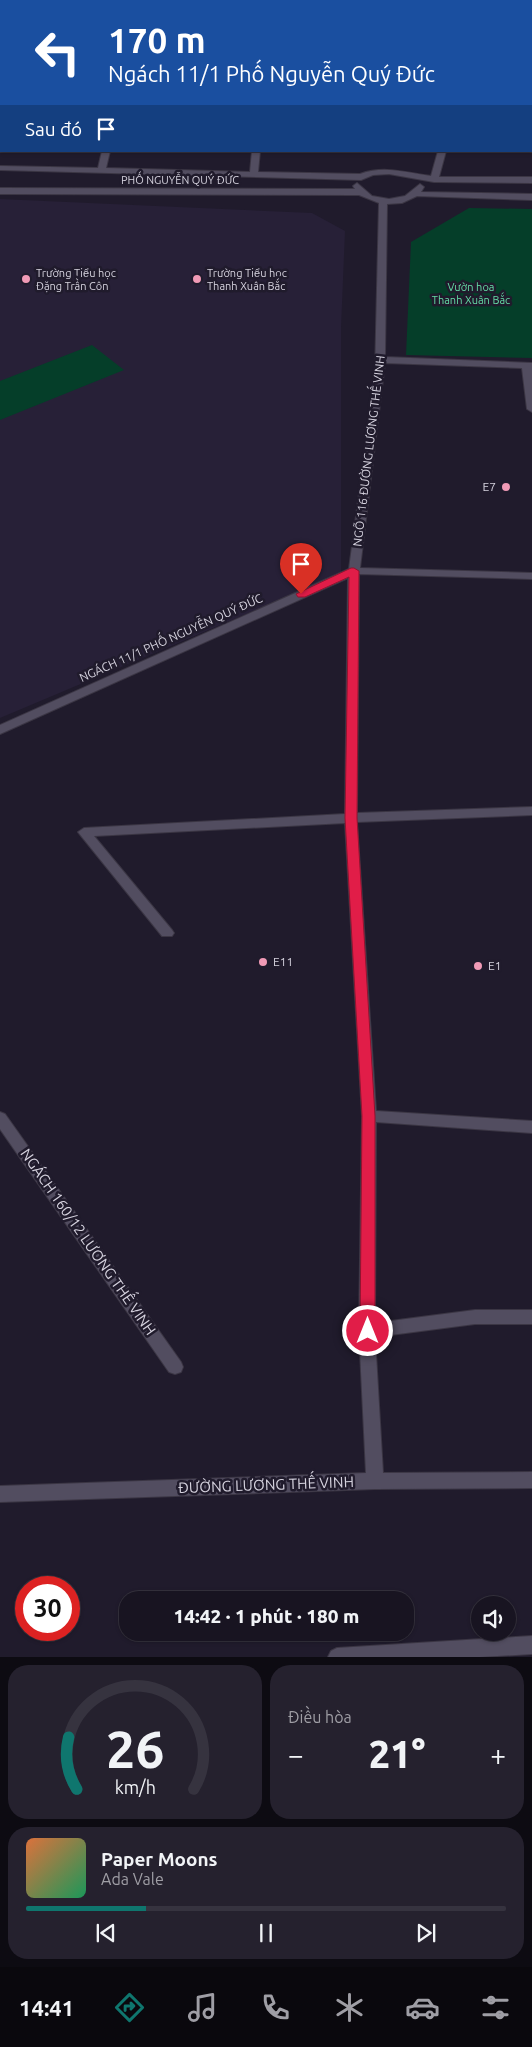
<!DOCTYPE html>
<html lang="vi">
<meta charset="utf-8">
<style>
:root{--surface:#181421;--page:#25212e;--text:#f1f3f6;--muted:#9f9ea5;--line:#36333f;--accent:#0f766e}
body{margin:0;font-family:Ubuntu,sans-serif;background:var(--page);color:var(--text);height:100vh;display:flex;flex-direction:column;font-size:19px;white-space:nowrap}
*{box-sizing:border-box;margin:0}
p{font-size:16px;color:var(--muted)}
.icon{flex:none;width:28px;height:28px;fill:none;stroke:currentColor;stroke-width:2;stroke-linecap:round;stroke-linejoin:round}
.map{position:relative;height:1657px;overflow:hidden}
.details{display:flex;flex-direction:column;gap:8px;padding:8px;background:#0d0b12;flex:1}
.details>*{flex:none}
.guide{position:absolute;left:0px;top:0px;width:532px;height:152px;box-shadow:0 1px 4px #0004,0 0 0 1px var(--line);background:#1a4fa0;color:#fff;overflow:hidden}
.controls{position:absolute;left:471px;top:1596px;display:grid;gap:10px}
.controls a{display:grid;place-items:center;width:45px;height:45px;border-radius:50%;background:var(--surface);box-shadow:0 1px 4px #0004,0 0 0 1px var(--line);font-size:25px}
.speed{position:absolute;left:15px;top:1576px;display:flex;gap:10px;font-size:25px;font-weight:700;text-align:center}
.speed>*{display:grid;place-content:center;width:65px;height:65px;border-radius:50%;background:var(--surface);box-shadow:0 1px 4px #0004,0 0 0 1px var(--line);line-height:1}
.speed .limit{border:8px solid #d22;background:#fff;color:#111}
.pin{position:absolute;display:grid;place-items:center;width:42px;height:42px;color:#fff;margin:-51px -21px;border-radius:50% 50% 50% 0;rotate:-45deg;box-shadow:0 0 5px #0007}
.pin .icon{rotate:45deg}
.me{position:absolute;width:55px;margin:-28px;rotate:0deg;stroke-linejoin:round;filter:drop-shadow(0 0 4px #0008)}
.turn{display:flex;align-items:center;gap:18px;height:105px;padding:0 25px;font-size:22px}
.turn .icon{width:65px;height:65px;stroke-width:2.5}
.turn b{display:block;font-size:35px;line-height:42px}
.then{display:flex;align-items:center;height:48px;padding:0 25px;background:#0003;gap:10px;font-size:19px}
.big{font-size:38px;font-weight:800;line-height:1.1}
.details .tile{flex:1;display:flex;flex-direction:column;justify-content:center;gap:8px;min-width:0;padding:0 18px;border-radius:20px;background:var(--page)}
.details .dial{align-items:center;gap:0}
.dial svg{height:130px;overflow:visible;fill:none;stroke:var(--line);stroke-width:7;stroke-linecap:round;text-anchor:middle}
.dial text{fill:var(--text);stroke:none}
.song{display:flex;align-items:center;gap:15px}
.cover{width:60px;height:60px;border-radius:8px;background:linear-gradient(135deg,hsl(20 70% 55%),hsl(150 70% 35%))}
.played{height:5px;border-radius:2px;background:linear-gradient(90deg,var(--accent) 25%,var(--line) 25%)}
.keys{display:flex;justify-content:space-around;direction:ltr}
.heat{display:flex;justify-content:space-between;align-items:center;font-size:28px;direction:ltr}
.details .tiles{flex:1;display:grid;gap:8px;grid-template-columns:1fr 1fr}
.tile:last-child{grid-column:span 2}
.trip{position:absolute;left:119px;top:1591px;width:295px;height:50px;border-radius:20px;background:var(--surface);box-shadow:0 1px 4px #0004,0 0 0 1px var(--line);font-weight:800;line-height:50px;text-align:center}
.tab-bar{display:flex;height:80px;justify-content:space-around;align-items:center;background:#0a080d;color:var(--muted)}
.tab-bar .icon{width:35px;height:35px}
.tab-bar .active{color:var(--accent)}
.tab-bar b{font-size:22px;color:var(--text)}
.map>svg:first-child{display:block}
.built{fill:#272037}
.green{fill:#053e29}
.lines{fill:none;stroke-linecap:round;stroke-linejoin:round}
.minor-casing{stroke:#3b3644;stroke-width:2}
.minor{fill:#524d60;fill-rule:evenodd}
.route{fill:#e11d48;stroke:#92132f}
.poi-dot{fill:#f09ab6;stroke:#201b2c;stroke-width:2}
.labels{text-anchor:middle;stroke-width:5;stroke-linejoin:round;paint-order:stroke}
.far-street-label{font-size:11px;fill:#d5d2de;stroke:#201b2c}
.far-poi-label{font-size:11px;fill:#d5d2de;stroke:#201b2c;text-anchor:start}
.far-park-label{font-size:11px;fill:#65dba6;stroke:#201b2c}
.street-label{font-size:12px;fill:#d5d2de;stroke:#201b2c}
.poi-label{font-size:12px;fill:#d5d2de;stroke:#201b2c;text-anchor:start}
.near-street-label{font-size:15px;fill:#d5d2de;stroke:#201b2c}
</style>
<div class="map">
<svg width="532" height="1657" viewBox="0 0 532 1657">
<rect width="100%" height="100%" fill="#201b2c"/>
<!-- built -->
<g class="built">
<rect x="52" y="0" width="271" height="1"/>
<path d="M0 199 312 213 345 231 341 328V574L0 718Z"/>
</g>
<!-- green -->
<g class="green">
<path d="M469 208 532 209V358L406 355 411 242Z"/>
<path d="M92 345 124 370 0 420V381Z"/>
</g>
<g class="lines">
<defs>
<g id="minor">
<path d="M29 0H37V1H30Z"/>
<path d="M341 0H349V1H342Z"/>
<path d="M439 0H447L448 1H440Z"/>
<rect x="0" y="53" width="1" height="4"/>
<rect x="531" y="54" width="1" height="4"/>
<rect x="0" y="68" width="1" height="4"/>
<rect x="0" y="108" width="1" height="4"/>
<path d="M102 151H110L106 168 250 172 252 151H260L258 172 360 174C385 165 406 173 431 176L438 151H446L439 177H532V183L434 182 389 174 373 175 361 180 0 170V166L98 168Z"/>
<path d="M357 183 372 196 389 199 405 196 420 184 424 187 421 192 532 194V200L417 196 402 203 387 204 385 357 532 363V412L527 409 522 368 385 363 360 568 532 573V579L359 574 357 813 532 807V815L357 822 376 1111 532 1121V1133L376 1122 375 1323 475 1310H532V1324H475L375 1337 383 1473 532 1472V1488L375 1489 0 1502V1486L366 1473 359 1331 362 1116 345 823 94 836 172 930 174 933 172 936H162L78 832 84 828 345 814 348 578 0 734V725L349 569 375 373 379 203 359 195 0 194V188L355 189 353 186Z"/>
<path d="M0 1112 5 1114 181 1362 183 1367 181 1372 175 1374 169 1372 0 1129Z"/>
<path d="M532 1636V1654L480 1657H328L331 1651 337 1648Z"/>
</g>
</defs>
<!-- minor casing -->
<use href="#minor" class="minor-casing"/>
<!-- minor -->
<use href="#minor" class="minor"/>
</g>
<!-- route -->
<path class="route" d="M351 568H354L359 571 357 818 375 1116V1331L373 1335 368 1337 362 1335 360 1331 362 1116 345 818 349 577 305 597H298L296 594Z"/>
<!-- markers -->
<g class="poi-dot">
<circle cx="26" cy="279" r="5"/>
<circle cx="197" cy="279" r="5"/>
<circle cx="506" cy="487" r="5"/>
<circle cx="263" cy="962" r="5"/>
<circle cx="478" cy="966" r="5"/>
</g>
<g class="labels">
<!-- far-street labels -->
<g class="far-street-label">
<text x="180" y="184">PHỐ NGUYỄN QUÝ ĐỨC</text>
</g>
<!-- far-poi labels -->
<g class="far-poi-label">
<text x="36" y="277">Trường Tiểu học<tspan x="36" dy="13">Đặng Trần Côn</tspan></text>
<text x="207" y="277">Trường Tiểu học<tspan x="207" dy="13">Thanh Xuân Bắc</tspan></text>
</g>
<!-- far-park labels -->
<g class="far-park-label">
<text x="471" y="291">Vườn hoa<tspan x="471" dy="13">Thanh Xuân Bắc</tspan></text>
</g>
<!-- street labels -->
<g class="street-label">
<text transform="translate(369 451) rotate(-83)" y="4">NGÕ 116 ĐƯỜNG LƯƠNG THẾ VINH</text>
<text transform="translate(171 638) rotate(-24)" y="4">NGÁCH 11/1 PHỐ NGUYỄN QUÝ ĐỨC</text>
</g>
<!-- poi labels -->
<g class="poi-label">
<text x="496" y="491" text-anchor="end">E7</text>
<text x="273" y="966">E11</text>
<text x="488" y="970">E1</text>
</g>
<!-- near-street labels -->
<g class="near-street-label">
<text transform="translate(88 1242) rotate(55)" y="5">NGÁCH 160/12 LƯƠNG THẾ VINH</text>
<text transform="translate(266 1485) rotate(-2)" y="5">ĐƯỜNG LƯƠNG THẾ VINH</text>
</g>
</g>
</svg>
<div class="controls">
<a><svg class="icon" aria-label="sound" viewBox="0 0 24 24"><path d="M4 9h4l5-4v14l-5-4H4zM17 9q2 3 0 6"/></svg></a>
</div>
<div class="speed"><div class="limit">30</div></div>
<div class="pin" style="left:301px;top:594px;background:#d93025"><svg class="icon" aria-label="arrive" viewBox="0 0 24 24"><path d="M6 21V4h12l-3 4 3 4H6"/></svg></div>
<svg class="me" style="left:368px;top:1331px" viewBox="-20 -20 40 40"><circle r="17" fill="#e11d48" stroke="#fff" stroke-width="3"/><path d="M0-11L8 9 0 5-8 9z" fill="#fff"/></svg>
<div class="trip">14:42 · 1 phút · 180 m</div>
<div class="guide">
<div class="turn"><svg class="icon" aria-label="left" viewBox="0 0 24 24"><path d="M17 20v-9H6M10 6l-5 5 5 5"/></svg><div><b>170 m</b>Ngách 11/1 Phố Nguyễn Quý Đức</div></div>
<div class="then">Sau đó<svg class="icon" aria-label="arrive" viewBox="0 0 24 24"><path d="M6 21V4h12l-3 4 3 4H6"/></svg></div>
</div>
</div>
<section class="details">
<div class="tiles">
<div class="tile dial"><svg viewBox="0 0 100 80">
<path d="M14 69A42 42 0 1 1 86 69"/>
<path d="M14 69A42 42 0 0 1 9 37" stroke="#0f766e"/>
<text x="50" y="56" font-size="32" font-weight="700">26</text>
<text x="50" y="72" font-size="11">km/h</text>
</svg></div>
<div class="tile"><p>Điều hòa</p>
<div class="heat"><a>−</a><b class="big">21°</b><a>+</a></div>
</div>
<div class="tile">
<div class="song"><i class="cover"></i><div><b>Paper Moons</b><p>Ada Vale</p></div></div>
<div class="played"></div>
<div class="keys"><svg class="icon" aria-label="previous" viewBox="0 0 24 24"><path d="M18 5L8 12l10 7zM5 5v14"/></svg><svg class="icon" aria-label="pause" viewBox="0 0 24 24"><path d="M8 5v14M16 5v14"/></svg><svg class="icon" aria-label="next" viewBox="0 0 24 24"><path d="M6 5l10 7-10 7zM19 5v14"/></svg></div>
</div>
</div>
</section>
<nav class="tab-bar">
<b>14:41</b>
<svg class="icon active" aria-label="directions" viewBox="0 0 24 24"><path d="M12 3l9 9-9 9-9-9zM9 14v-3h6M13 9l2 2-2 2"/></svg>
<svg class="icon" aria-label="music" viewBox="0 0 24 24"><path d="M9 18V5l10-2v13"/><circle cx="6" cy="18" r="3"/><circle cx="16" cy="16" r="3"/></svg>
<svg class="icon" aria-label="phone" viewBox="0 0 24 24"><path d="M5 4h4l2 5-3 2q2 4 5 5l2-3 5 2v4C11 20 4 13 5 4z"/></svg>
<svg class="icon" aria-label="climate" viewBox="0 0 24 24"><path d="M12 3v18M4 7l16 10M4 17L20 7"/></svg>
<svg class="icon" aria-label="car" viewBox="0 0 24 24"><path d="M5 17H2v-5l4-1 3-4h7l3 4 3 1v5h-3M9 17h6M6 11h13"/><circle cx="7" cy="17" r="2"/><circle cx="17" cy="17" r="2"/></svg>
<svg class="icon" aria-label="filters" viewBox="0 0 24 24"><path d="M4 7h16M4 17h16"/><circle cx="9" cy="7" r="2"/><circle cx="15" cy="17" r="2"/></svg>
</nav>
